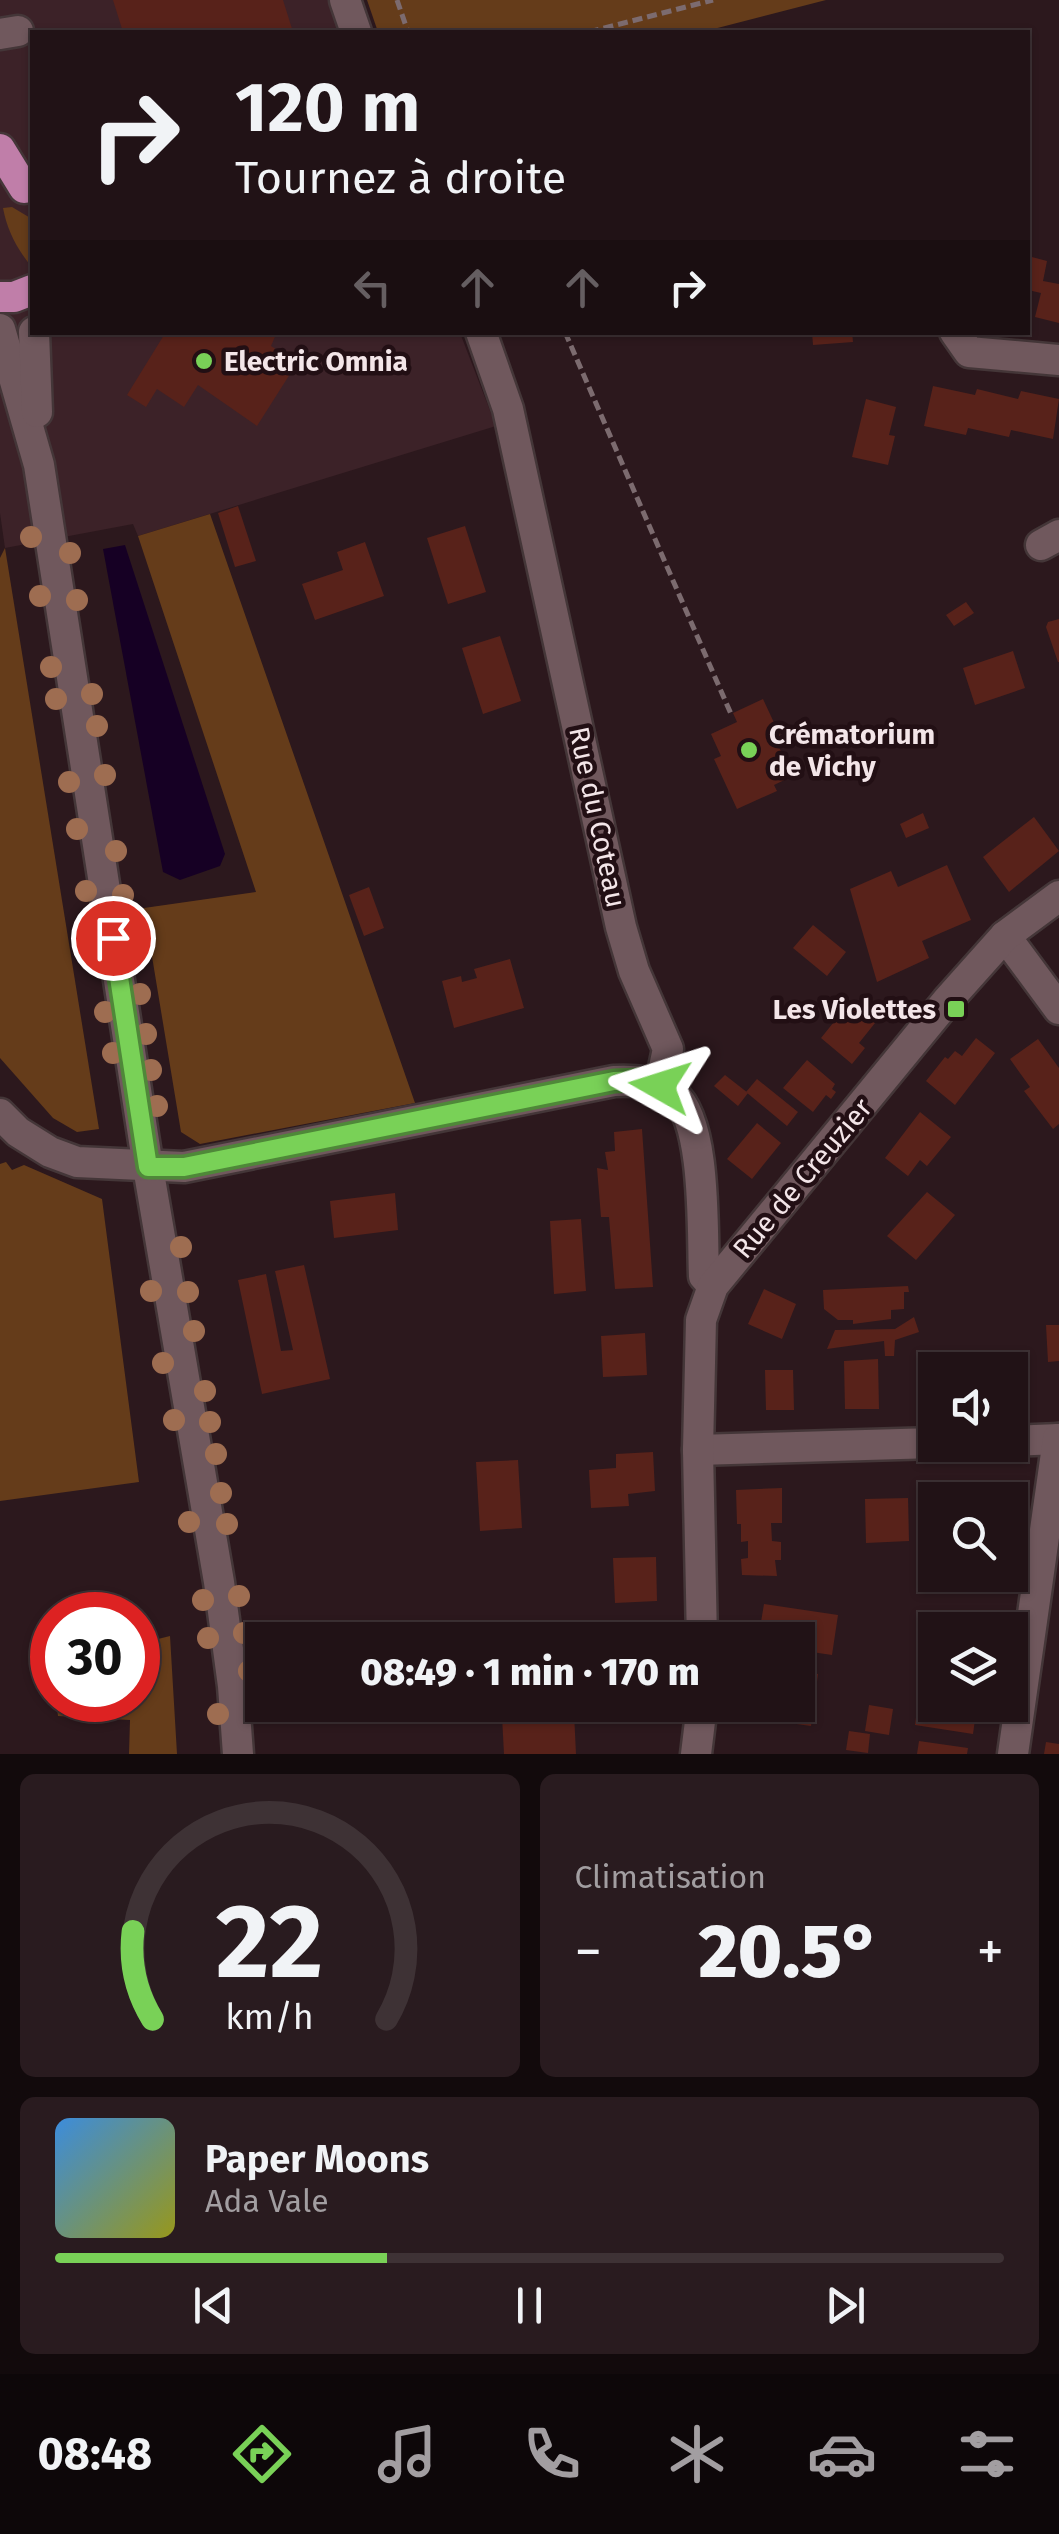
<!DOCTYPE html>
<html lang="fr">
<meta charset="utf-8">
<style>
:root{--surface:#211216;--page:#291b1f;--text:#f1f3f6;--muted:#a29ea1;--line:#3e3235;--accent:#79d157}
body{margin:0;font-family:"Fira Sans",sans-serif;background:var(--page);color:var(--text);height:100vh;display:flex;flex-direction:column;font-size:38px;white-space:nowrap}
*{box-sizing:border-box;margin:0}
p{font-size:32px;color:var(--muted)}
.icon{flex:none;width:55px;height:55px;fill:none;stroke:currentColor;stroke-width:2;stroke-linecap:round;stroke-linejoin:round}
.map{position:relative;height:1754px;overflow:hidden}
.drawer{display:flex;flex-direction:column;gap:20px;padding:20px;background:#120a0c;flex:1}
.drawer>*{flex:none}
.banner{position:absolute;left:30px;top:30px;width:1000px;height:305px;border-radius:0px;box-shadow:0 2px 8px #0004,0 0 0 2px var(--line);background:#211216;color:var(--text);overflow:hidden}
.tools{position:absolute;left:918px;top:1352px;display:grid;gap:20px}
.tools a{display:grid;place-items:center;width:110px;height:110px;border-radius:0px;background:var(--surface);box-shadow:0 2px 8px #0004,0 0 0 2px var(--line);font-size:50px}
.speed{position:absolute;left:30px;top:1592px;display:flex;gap:20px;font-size:50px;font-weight:700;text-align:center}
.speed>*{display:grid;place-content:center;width:130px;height:130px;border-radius:50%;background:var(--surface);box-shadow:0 2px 8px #0004,0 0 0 2px var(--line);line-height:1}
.speed .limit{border:15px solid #d22;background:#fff;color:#111}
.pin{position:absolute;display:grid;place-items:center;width:85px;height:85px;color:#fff;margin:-42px;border:5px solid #fff;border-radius:50%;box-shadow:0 2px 10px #0007}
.me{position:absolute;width:110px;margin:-55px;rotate:276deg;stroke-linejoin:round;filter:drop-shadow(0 0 8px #0008)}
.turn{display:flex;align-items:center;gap:35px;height:210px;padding:0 40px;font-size:45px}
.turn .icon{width:130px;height:130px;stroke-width:2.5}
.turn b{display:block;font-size:70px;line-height:85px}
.lanes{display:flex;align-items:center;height:95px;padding:0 40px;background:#0003;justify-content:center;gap:50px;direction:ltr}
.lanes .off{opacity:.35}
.big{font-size:75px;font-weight:800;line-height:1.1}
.drawer .card{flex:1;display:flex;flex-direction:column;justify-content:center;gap:15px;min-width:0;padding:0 35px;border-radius:15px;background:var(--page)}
.drawer .dial{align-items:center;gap:0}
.dial svg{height:260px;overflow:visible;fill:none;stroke:var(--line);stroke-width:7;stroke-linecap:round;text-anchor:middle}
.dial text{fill:var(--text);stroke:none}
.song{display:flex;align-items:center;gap:30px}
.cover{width:120px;height:120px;border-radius:15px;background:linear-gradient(135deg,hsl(210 70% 55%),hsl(60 70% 35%))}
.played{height:10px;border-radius:5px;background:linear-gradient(90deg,var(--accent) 35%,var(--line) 35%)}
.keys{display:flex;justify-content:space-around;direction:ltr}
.heat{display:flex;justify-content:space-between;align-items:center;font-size:55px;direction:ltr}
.drawer .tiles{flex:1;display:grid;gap:20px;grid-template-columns:1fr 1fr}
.card:last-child{grid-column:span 2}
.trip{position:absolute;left:245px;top:1622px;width:570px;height:100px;border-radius:0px;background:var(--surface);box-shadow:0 2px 8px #0004,0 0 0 2px var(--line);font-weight:800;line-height:100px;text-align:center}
.dock{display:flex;height:160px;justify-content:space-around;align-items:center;background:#0d0709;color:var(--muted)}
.dock .icon{width:70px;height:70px}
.dock .selected{color:var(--accent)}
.dock b{font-size:45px;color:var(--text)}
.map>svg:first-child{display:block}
.built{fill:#3c2228}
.green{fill:#653c1a}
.water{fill:#160024}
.building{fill:#58221a}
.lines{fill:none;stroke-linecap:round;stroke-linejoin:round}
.minor-casing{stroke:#443638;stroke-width:35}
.major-casing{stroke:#443638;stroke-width:35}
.path{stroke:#7c6b6f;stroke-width:5;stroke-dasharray:10 5;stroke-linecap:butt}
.minor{stroke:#70585d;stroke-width:30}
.major{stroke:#c07ea9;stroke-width:30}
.tree{fill:#9e6d51}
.route-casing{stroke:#4f8839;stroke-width:25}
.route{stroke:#79d157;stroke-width:18}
.poi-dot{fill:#79d157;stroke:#220f14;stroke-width:4}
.labels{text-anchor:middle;stroke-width:9;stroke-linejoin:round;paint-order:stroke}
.poi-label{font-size:28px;font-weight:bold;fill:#f3e5e8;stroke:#220f14;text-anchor:start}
.street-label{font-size:28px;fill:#f3e5e8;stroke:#220f14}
</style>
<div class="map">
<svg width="1059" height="1754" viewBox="0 0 1059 1754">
<rect width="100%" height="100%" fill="#2c181d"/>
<!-- built -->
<path class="built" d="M0 0H333L345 32H32V332L460 333 496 426 138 536 133 524 5 548 0 513Z"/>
<!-- green -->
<g class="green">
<path d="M367 0H826L702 32H378Z"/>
<path d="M12 207 32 219 31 266C17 249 7 230 3 208Z"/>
<path d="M210 514 415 1103 200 1144 181 1132 144 908 256 892 138 536Z"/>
<path d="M5 548 99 1129 77 1132 53 1118 0 1058V558Z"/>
<path d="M6 1162 12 1170 24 1165 102 1199 139 1482 0 1501V1164Z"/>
<path d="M170 1636 177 1754H129L130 1720 58 1716 56 1700H138V1644Z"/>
</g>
<!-- water -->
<path class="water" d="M125 545 225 854 220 866 180 880 163 872 103 549Z"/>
<!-- building -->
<g class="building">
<path d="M113 0H283L293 32H123Z"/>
<path d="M1028 256 1047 261 1043 281 1059 284V323L1035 317 1041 293 1028 290Z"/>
<path d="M160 332H277L271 346 297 363 257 426 198 385 184 407 157 389 146 407 127 395 164 335Z"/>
<path d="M812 332H852L853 342 813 345Z"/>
<path d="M933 386 975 395 977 389 1018 399 1021 391 1059 399 1053 439 1011 430 1009 437 968 428 966 435 924 426Z"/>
<path d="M866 399 896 407 889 435 895 436 888 465 852 457Z"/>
<path d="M238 506 256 561 235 567 218 513Z"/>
<path d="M465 526 486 592 448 604 427 538Z"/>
<path d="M365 542 384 596 315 620 302 584 343 570 337 552Z"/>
<path d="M966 602 974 613 954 626 946 615Z"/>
<path d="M1059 619V662H1058L1046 627 1048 622Z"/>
<path d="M500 636 521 701 483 714 462 648Z"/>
<path d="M1013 651 1025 688 975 705 963 668Z"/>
<path d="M763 699 783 742 778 745 785 760 790 758 797 774 774 785 777 791 737 809 714 759 721 756 711 734 737 722 733 713Z"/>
<path d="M923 813 929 828 906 838 900 824Z"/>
<path d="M1034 817 1059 851 1009 892 983 857Z"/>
<path d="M947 865 971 920 922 941 929 958 877 982 850 889 891 871 898 887Z"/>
<path d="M369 887 384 928 364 936 349 895Z"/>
<path d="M813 925 846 952 827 976 793 948Z"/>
<path d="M510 959 524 1008 454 1028 442 981 461 976 462 982 477 978 474 969Z"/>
<path d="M850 1002 875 1023 859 1043 865 1048 852 1064 821 1038Z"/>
<path d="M976 1038 995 1053 955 1105 926 1081 945 1057 948 1059 955 1051 962 1056Z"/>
<path d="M1038 1039 1059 1068V1124L1053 1129 1024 1091 1030 1087 1010 1059Z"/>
<path d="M807 1060 835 1084 832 1089 836 1092 831 1099 826 1095 813 1112 783 1088Z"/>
<path d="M725 1075 748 1093 738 1106 714 1086Z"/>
<path d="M757 1079 798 1112 787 1126 746 1092Z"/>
<path d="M920 1112 951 1137 927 1166 920 1160 908 1176 885 1158Z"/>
<path d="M757 1123 781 1143 752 1179 727 1159Z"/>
<path d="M642 1129 653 1287 615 1289 609 1217H601L597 1168 608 1170 605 1152 615 1151 614 1132Z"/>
<path d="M927 1192 955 1215 916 1260 887 1236Z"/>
<path d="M395 1193 398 1230 334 1238 330 1201Z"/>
<path d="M581 1219 586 1291 554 1294 550 1221Z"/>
<path d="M304 1265 330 1379 262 1394 238 1280 266 1274 281 1351 293 1350 275 1271Z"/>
<path d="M908 1286 909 1292H904V1309L891 1310V1319L853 1324V1320H838L824 1309 823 1290Z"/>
<path d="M764 1289 796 1304 782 1339 748 1324Z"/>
<path d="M914 1317 919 1332 895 1340 894 1356H885L884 1341 827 1349 835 1330 895 1329Z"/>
<path d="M1046 1325H1059V1361L1048 1362Z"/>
<path d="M645 1333 647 1375 603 1377 601 1336Z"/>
<path d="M1010 1357V1370H976L975 1358Z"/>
<path d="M878 1359 879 1409H845L844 1361Z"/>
<path d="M765 1370H793L794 1410H766Z"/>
<path d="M653 1452 655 1491 628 1494 629 1506 591 1508 589 1470 616 1468V1454Z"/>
<path d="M518 1460 522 1528 480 1531 476 1462Z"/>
<path d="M782 1488V1523H771L772 1541 781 1542V1560H775L777 1576 742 1575 741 1559 748 1558V1541L741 1542V1524H737L736 1490Z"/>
<path d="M999 1493V1500H943V1494Z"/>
<path d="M908 1498 909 1541 866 1543 865 1499Z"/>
<path d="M656 1557 657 1601 615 1603 613 1558Z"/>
<path d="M764 1604 838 1615 832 1655 798 1650V1640H754L756 1628H760Z"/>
<path d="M924 1658 935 1660V1705H977L973 1734 915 1725Z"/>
<path d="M798 1671 818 1674 811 1726 761 1719 763 1705H798Z"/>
<path d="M869 1705 893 1709 889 1735 865 1731Z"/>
<path d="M574 1713 576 1754H504L502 1716Z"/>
<path d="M849 1731 870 1734 868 1753 846 1750Z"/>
<path d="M919 1741 968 1748 967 1754H917Z"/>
<path d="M1046 1742 1059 1744V1754H1044Z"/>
</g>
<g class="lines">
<defs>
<g id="minor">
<path d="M345 0 356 32"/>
<path d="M0 34 18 31"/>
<path d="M0 329 39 465 148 1167 219 1582 233 1686 238 1754"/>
<path d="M34 332 37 412"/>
<path d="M481 332 508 409 621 927 634 971 668 1049 660 1086"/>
<path d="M955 332 969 352 1059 360"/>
<path d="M1041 545 1059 535"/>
<path d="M1005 936 1059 1009"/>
<path d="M0 1114 18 1132 50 1152 77 1162 184 1167 614 1081C635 1080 656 1081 674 1095 707 1122 702 1233 704 1276L713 1286"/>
<path d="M1010 1441 1059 1439"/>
<path d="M698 1450 935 1443"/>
<path d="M702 1640 698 1450 701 1320 713 1286 947 1001 1005 936 1059 896"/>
<path d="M696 1754 702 1705"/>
<path d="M1013 1754 1058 1439"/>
</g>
<g id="major">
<path d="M0 149 24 188"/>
<path d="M0 297H14L32 290"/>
</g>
</defs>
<!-- minor casing -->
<use href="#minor" class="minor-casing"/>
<!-- major casing -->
<use href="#major" class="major-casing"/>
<!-- path -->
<g class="path">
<path d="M397 0 408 32"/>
<path d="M589 32 713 0"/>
<path d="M565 332 731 714"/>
</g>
<!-- minor -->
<use href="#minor" class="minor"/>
<!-- major -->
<use href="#major" class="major"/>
</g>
<!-- trees -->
<g class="tree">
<circle cx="31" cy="537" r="11"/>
<circle cx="70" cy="553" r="11"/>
<circle cx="40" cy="596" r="11"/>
<circle cx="77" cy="600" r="11"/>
<circle cx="51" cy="667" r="11"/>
<circle cx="92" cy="694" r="11"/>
<circle cx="56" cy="699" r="11"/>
<circle cx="97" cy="726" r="11"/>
<circle cx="105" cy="775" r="11"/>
<circle cx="69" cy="782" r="11"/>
<circle cx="77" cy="829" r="11"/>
<circle cx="116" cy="851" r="11"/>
<circle cx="86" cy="891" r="11"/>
<circle cx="123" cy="895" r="11"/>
<circle cx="129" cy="928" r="11"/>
<circle cx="93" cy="930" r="11"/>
<circle cx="140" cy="994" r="11"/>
<circle cx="105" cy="1012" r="11"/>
<circle cx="146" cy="1034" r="11"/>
<circle cx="113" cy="1053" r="11"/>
<circle cx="151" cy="1070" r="11"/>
<circle cx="157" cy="1106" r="11"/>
<circle cx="181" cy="1247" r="11"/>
<circle cx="151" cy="1291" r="11"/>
<circle cx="188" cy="1292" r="11"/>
<circle cx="194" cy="1331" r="11"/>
<circle cx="163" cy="1363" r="11"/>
<circle cx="205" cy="1391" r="11"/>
<circle cx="174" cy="1420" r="11"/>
<circle cx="210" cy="1422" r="11"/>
<circle cx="216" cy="1454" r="11"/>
<circle cx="221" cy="1493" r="11"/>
<circle cx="189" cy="1522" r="11"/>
<circle cx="227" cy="1524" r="11"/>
<circle cx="239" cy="1596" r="11"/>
<circle cx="203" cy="1600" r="11"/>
<circle cx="244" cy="1633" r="11"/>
<circle cx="208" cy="1638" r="11"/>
<circle cx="249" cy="1671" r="11"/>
<circle cx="218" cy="1714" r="11"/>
</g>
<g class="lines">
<defs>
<path id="route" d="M113 938 148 1167H184L614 1081 639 1080 660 1086"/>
</defs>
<!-- route casing -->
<use href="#route" class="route-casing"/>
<!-- route -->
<use href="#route" class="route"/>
</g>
<!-- markers -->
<g class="poi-dot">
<circle cx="204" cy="361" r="10"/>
<circle cx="749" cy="750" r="10"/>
<rect x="946" y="999" width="20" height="20" rx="5"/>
</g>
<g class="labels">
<!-- poi labels -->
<g class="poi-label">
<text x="224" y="371">Electric Omnia</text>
<text x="769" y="744">Crématorium<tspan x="769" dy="32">de Vichy</tspan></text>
<text x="936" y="1019" text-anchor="end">Les Violettes</text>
</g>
<!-- street labels -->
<g class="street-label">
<text transform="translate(598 817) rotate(78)" y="10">Rue du Coteau</text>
<text transform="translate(802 1178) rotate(-50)" y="10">Rue de Creuzier</text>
</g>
</g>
</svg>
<div class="tools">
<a><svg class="icon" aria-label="sound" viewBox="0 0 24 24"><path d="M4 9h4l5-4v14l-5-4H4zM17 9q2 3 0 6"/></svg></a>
<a><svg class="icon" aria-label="search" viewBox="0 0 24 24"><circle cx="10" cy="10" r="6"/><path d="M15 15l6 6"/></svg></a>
<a><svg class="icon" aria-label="layers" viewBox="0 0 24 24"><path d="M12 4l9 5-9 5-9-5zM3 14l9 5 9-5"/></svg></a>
</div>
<div class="speed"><div class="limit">30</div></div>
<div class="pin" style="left:113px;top:938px;background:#d93025"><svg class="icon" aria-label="arrive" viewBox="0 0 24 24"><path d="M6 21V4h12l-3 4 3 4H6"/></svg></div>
<svg class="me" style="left:660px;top:1086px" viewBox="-20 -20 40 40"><path d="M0-17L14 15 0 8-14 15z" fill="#79d157" stroke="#fff" stroke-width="4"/></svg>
<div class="trip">08:49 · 1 min · 170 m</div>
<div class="banner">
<div class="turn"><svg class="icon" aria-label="right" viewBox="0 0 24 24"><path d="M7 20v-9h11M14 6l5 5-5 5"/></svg><div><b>120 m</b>Tournez à droite</div></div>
<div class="lanes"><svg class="icon off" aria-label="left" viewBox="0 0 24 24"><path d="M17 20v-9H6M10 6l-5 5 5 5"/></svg><svg class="icon off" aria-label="ahead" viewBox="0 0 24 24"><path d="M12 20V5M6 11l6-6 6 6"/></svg><svg class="icon off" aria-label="ahead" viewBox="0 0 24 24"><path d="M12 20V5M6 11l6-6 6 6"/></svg><svg class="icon" aria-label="right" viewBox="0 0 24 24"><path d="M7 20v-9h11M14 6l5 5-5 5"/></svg></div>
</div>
</div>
<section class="drawer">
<div class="tiles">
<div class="card dial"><svg viewBox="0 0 100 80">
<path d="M14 69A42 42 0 1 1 86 69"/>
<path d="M14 69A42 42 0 0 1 8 42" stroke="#79d157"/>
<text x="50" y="56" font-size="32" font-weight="700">22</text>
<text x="50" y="72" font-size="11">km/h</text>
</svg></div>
<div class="card"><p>Climatisation</p>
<div class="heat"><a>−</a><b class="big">20.5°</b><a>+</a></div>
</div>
<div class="card">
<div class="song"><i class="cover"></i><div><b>Paper Moons</b><p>Ada Vale</p></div></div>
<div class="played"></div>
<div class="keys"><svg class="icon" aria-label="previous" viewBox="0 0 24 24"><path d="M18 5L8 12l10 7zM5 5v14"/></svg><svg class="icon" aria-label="pause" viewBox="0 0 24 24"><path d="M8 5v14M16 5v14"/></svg><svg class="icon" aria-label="next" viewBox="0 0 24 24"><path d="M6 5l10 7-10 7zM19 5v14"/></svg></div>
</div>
</div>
</section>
<nav class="dock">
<b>08:48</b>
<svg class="icon selected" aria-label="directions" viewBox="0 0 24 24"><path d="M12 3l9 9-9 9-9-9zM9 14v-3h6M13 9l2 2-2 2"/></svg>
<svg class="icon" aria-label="music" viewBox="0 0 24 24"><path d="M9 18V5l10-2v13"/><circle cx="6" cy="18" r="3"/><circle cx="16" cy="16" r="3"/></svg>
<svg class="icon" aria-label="phone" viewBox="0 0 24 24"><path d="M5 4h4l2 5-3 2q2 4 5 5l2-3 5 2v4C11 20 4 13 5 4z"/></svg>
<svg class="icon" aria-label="climate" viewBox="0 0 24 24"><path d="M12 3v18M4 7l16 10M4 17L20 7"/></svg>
<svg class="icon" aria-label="car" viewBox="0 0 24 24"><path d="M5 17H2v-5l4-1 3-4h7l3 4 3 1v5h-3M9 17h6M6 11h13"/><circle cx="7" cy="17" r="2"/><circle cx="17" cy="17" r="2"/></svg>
<svg class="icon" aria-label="filters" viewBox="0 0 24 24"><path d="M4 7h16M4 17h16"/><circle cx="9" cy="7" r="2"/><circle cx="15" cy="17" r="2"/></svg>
</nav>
